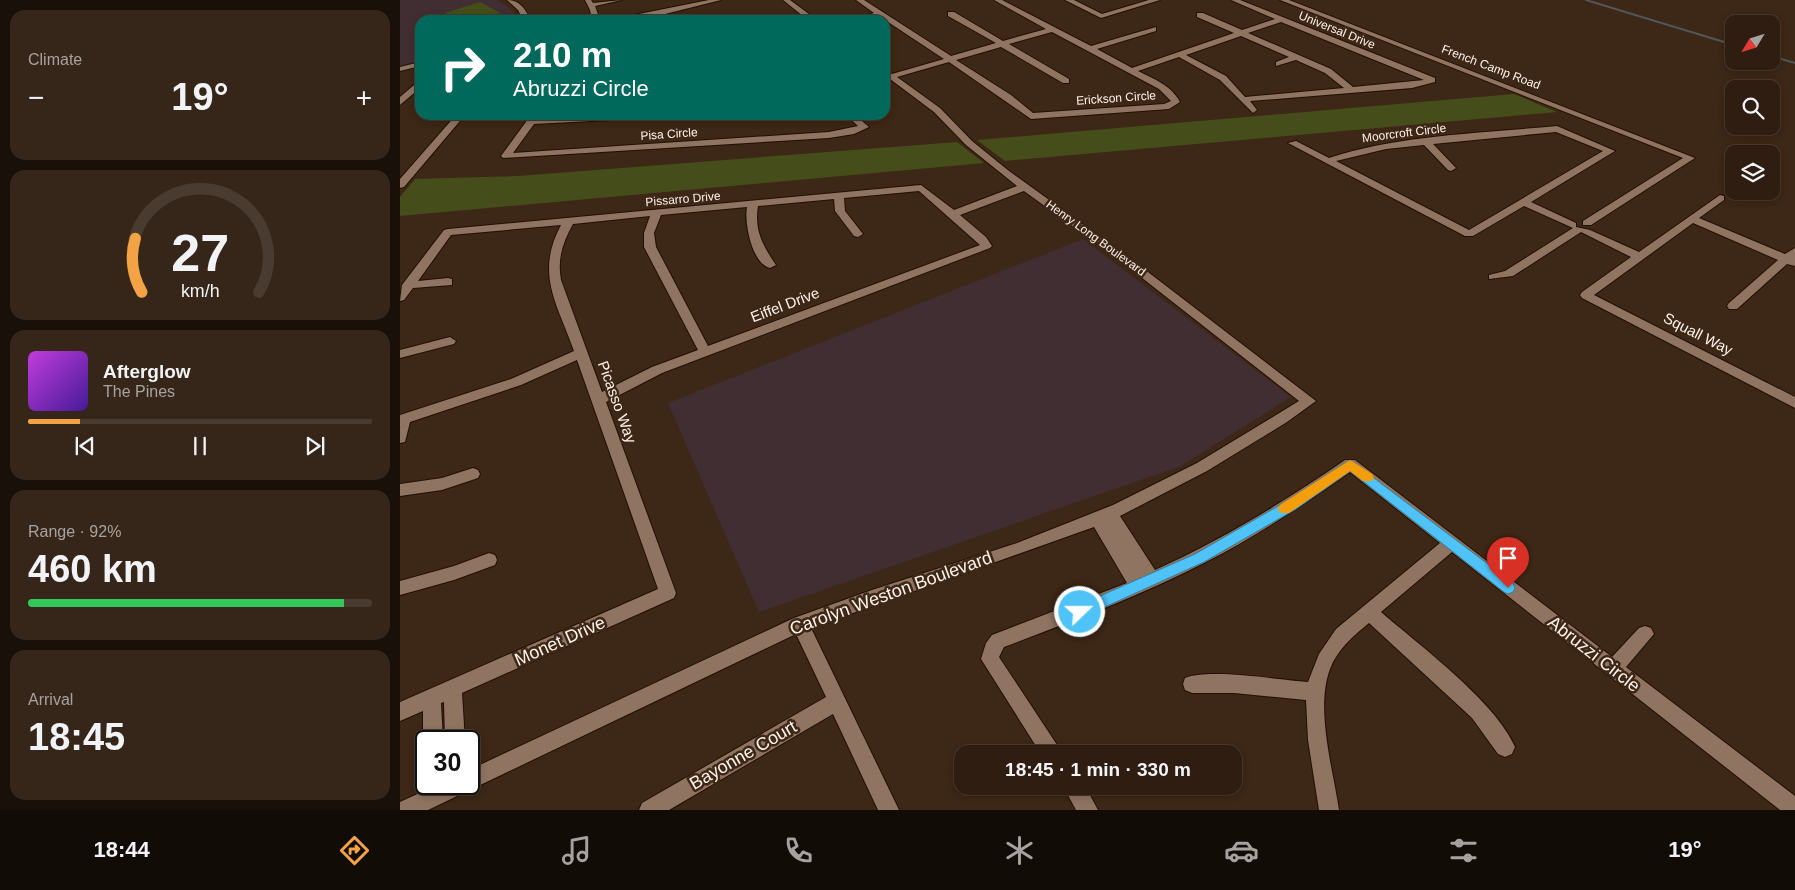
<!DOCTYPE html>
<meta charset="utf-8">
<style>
:root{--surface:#2e1d10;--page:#362619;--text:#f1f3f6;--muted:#a7a29f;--line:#493b30;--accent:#f4a344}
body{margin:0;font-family:Helvetica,sans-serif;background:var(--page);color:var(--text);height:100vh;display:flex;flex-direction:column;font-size:19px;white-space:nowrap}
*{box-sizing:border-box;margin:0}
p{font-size:16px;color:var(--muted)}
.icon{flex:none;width:28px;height:28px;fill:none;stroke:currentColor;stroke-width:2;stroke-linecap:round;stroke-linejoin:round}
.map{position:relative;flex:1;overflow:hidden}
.panel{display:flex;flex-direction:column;gap:10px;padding:10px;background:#191009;width:400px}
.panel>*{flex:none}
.top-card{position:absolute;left:15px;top:15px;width:475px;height:105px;border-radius:15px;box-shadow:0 2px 8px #0003,0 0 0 1px var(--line);background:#00695c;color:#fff;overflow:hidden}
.needle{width:32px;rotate:232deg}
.fabs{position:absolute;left:1325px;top:15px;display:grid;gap:10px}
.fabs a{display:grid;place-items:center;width:55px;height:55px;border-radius:10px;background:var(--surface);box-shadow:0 2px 8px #0003,0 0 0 1px var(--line);font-size:25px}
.speed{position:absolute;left:15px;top:730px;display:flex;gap:10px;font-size:25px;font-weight:700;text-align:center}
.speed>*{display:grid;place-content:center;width:65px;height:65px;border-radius:50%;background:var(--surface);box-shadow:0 2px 8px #0003,0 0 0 1px var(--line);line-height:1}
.speed .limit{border:2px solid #111;border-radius:8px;background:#fff;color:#111}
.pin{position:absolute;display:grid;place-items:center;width:42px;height:42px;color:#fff;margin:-51px -21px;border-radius:50% 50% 50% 0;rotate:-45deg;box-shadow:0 0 5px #0007}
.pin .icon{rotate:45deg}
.me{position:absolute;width:55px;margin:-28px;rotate:68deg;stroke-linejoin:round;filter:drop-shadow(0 0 4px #0008)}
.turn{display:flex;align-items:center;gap:18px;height:105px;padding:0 15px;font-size:22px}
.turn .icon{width:65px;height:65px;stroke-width:2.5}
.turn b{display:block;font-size:35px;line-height:42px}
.big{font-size:38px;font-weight:600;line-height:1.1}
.panel .tile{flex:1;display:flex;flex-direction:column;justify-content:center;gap:8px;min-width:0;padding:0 18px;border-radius:15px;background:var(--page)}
.panel .dial{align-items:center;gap:0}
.dial svg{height:130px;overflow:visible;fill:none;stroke:var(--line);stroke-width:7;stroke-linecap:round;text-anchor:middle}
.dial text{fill:var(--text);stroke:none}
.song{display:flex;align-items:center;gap:15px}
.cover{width:60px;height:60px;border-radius:8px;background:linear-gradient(135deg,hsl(290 70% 55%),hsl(260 70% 35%))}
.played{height:5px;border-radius:2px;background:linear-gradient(90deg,var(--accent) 15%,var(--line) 15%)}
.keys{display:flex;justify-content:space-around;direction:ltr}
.heat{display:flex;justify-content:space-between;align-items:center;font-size:28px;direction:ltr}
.charge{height:8px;border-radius:4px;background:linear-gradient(90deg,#34c759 92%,var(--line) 0)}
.trip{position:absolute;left:554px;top:745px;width:288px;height:50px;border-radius:15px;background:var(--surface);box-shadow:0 2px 8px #0003,0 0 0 1px var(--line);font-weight:600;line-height:50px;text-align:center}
.dock{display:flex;height:80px;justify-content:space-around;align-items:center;background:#120c06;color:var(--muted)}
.dock .icon{width:35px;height:35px}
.dock .current{color:var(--accent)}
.dock b{font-size:22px;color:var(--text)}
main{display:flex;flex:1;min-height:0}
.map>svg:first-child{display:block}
.education{fill:#412e33}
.green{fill:#454e1a}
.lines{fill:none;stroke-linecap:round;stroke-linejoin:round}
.stream{stroke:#515758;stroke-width:2}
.minor-casing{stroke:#230f02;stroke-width:2}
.minor{fill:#8f7462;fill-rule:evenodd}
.route{fill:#4fc3f7;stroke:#337fa1}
.slow{fill:#f59e0b}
.labels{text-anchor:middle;stroke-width:5;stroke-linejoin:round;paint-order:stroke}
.far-street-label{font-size:12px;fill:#fff2ea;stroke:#3d2716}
.street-label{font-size:15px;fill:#fff2ea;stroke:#3d2716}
.near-street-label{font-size:18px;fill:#fff2ea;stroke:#3d2716}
</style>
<main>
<section class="panel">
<div class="tile"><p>Climate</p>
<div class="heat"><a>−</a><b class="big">19°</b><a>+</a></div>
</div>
<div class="tile dial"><svg viewBox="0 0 100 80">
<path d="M14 69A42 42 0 1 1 86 69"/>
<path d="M14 69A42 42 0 0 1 10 36" stroke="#f4a344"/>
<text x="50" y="56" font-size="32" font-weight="700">27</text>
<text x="50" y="72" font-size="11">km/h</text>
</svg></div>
<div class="tile">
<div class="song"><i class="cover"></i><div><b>Afterglow</b><p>The Pines</p></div></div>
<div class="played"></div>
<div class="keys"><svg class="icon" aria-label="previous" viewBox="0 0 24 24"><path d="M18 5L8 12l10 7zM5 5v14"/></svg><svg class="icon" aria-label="pause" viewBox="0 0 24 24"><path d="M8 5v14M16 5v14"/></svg><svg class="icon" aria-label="next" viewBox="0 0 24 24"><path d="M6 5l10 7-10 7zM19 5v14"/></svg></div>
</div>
<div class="tile"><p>Range · 92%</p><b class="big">460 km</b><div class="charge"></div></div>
<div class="tile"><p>Arrival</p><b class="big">18:45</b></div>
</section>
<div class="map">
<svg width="1395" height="810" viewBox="0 0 1395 810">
<rect width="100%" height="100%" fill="#3d2716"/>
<!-- education -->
<g class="education">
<path d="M0 0H98L113 11 118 20H20V62L0 67Z"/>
<path d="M683 239 891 397 781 466 359 612 268 403Z"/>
</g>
<!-- green -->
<g class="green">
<path d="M80 2 100 13C78 19 67 24 45 13Z"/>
<path d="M1114 94 1157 112 605 161 577 140Z"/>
<path d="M557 142 584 163 0 216V197L15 179 118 176Z"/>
</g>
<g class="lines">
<!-- stream -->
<g class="stream">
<path d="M1186 0 1334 45"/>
<path d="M1371 56 1395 63"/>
</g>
<defs>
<g id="minor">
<path d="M107 0C120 0 125 9 131 20H123L118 10Z"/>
<path d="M185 0H191L193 3 222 0 195 6 200 20H192L190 10Z"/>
<path d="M309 0H321L257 16 209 20Z"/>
<path d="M383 0H390L417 20H408Z"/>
<path d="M456 0H464L551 56 596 43 548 16V12H554L603 41 646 29 594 0H602L691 46 756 27V31L697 49 732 68 834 33 797 17V13H803L842 30 875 19 831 0H840L1035 78V82L1012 88 850 101 857 110 853 113 820 80 779 57 738 71C754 79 772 86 780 102L769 109 631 119 549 62 497 77 540 108 572 141 609 171 731 259 916 401 887 422 807 471 720 516 755 570C822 540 884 502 945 460H955L1212 657 1239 628 1245 626 1251 628 1254 634 1226 667 1395 796V810H1380L1052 552 981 612C1019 645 1096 702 1115 747L1112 754 1105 757 1098 754 1072 718 969 623C953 636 937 650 930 669 915 709 933 769 939 810H919L908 740 906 700 834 693H792L785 690 783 684 785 678C809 668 880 680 908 682L919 654 936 629 1040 543 950 472C903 505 855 537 804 563 740 596 672 621 604 647L599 657 663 754H641L581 659 586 643 592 635 727 583 694 527 411 628 499 810H478L433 714 269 810H239L242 803 426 697 396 634 28 810H0V802L39 784H69V770L394 618 472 590 617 543 713 505 797 463 899 401 723 263 624 191 560 215 586 237 592 246 590 248 262 373 206 402 276 593 274 598 62 693 65 741H45L44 702 41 703 43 741H26V748L23 741V711L0 721V702L258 589 177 360 121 385 10 422 5 442 0 443V415L111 379 174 351C157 303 135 274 161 225L51 235 18 281 48 278 52 279V285L13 288 4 300 0 301 2 285 44 230 48 229 521 185 554 210 617 186 566 145 534 112 490 79 485 80V70L492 74 544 59 479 16 452 20 474 13ZM881 22 1024 80 953 87 931 69 848 33ZM652 32 759 89 771 101 764 104 633 113 611 95 556 60 601 47 663 83H669V79L609 44ZM841 36 889 57 876 62V66L896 60 925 73 944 88 845 97 826 76 786 55ZM519 191 580 245 308 346 256 247 254 233 261 215 347 207C344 223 352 264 370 268L376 265C363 246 354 230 358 206L434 199 435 211 454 236 458 237 463 234 445 211 444 198ZM250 216 244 233V247L298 350 252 367 202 392 161 280C157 259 163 242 173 224Z"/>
<path d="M665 0H674L702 14 749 0H760L701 18Z"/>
<path d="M880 0H889L1295 158 1191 225H1183V221L1283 158Z"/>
<path d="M329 18H337L338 20H325Z"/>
<path d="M20 62V66L0 71V67Z"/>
<path d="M20 80V88L0 105V97Z"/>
<path d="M56 115H65L4 187 0 188V179Z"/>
<path d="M131 115H140L138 118 252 115 248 118 134 124 113 153 429 132 458 126 446 115H455L469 127 454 134 429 138 103 158 101 156Z"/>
<path d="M1157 126 1215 151 1131 202 1176 223V227L1190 230 1239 252 1320 195 1324 196V200L1299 218 1385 254 1395 248V266L1387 264 1337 309H1329L1327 306 1329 303 1378 260 1293 223 1194 295 1395 397V408L1182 298 1180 295 1182 292 1231 257 1181 232 1113 276 1089 279V275L1105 271 1173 228 1124 206 1073 236H1065L888 143 896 141 929 158C998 135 1084 133 1157 126ZM1156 132 1203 151 1069 230 936 161 986 149 1024 145 1048 170 1051 171 1056 168 1033 144Z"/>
<path d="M50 337 56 341 54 344 0 358V350Z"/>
<path d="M73 468 78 470 80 474 78 478 42 490 0 496V484L42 478Z"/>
<path d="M89 553 95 555 97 560 95 565 54 580 0 595V581L54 566Z"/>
<path d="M663 786H685L698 810H676Z"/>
</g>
</defs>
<!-- minor casing -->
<use href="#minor" class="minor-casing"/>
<!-- minor -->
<use href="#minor" class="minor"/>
</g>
<!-- route -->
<path class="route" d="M950 460 1113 583 1115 588 1113 592 1108 594 1104 592 950 471 896 509 804 562 685 616 680 618 675 616 673 612 675 607 795 554 887 501Z"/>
<!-- slow -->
<path class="slow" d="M950 460 972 474 974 478 972 481H963L950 471 889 513H880L878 509 880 505Z"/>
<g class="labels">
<!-- far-street labels -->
<g class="far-street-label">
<text transform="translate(937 30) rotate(22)" y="4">Universal Drive</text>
<text transform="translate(1091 67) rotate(21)" y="4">French Camp Road</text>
<text transform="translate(716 98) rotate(-4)" y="4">Erickson Circle</text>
<text transform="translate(1004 133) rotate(-7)" y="4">Moorcroft Circle</text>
<text transform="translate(269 134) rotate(-4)" y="4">Pisa Circle</text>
<text transform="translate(283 199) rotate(-5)" y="4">Pissarro Drive</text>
<text transform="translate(696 238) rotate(36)" y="4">Henry Long Boulevard</text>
</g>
<!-- street labels -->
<g class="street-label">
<text transform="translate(385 305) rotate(-21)" y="5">Eiffel Drive</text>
<text transform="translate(1298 334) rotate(27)" y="5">Squall Way</text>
<text transform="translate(217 402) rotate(70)" y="5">Picasso Way</text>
</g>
<!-- near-street labels -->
<g class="near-street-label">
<text transform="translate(491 593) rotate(-20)" y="6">Carolyn Weston Boulevard</text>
<text transform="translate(160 641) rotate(-24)" y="6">Monet Drive</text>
<text transform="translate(1194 654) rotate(38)" y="6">Abruzzi Circle</text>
<text transform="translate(343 755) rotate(-30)" y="6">Bayonne Court</text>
</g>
</g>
</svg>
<div class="fabs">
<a><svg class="needle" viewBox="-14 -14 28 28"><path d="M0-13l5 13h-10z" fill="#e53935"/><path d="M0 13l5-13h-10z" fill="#a7a29f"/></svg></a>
<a><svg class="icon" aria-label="search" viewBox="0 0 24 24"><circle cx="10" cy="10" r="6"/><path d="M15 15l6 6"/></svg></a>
<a><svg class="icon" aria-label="layers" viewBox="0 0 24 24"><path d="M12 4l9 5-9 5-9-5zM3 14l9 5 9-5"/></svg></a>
</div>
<div class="speed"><div class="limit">30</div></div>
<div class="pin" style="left:1108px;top:588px;background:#d93025"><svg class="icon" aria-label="arrive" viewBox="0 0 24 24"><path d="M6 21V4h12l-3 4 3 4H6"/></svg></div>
<svg class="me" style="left:680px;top:612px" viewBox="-20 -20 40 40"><circle r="17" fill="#4fc3f7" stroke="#fff" stroke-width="3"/><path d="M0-11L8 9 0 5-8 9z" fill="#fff"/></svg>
<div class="trip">18:45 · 1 min · 330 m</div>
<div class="top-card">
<div class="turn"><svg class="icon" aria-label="right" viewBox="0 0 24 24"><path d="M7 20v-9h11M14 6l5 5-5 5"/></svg><div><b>210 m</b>Abruzzi Circle</div></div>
</div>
</div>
</main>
<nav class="dock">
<b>18:44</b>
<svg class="icon current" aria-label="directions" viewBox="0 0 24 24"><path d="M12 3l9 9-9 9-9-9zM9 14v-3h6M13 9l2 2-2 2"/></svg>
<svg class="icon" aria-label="music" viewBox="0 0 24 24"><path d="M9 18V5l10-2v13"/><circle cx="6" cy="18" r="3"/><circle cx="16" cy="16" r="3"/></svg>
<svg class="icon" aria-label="phone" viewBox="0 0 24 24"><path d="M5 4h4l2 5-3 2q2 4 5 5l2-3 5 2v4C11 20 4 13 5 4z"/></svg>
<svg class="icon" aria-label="climate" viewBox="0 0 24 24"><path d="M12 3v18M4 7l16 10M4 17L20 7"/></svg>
<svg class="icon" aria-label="car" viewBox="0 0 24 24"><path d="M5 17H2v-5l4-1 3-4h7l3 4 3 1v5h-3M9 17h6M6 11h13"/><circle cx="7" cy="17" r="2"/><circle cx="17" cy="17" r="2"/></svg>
<svg class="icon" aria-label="filters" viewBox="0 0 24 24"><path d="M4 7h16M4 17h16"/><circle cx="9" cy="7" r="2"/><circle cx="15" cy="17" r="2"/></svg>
<b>19°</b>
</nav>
